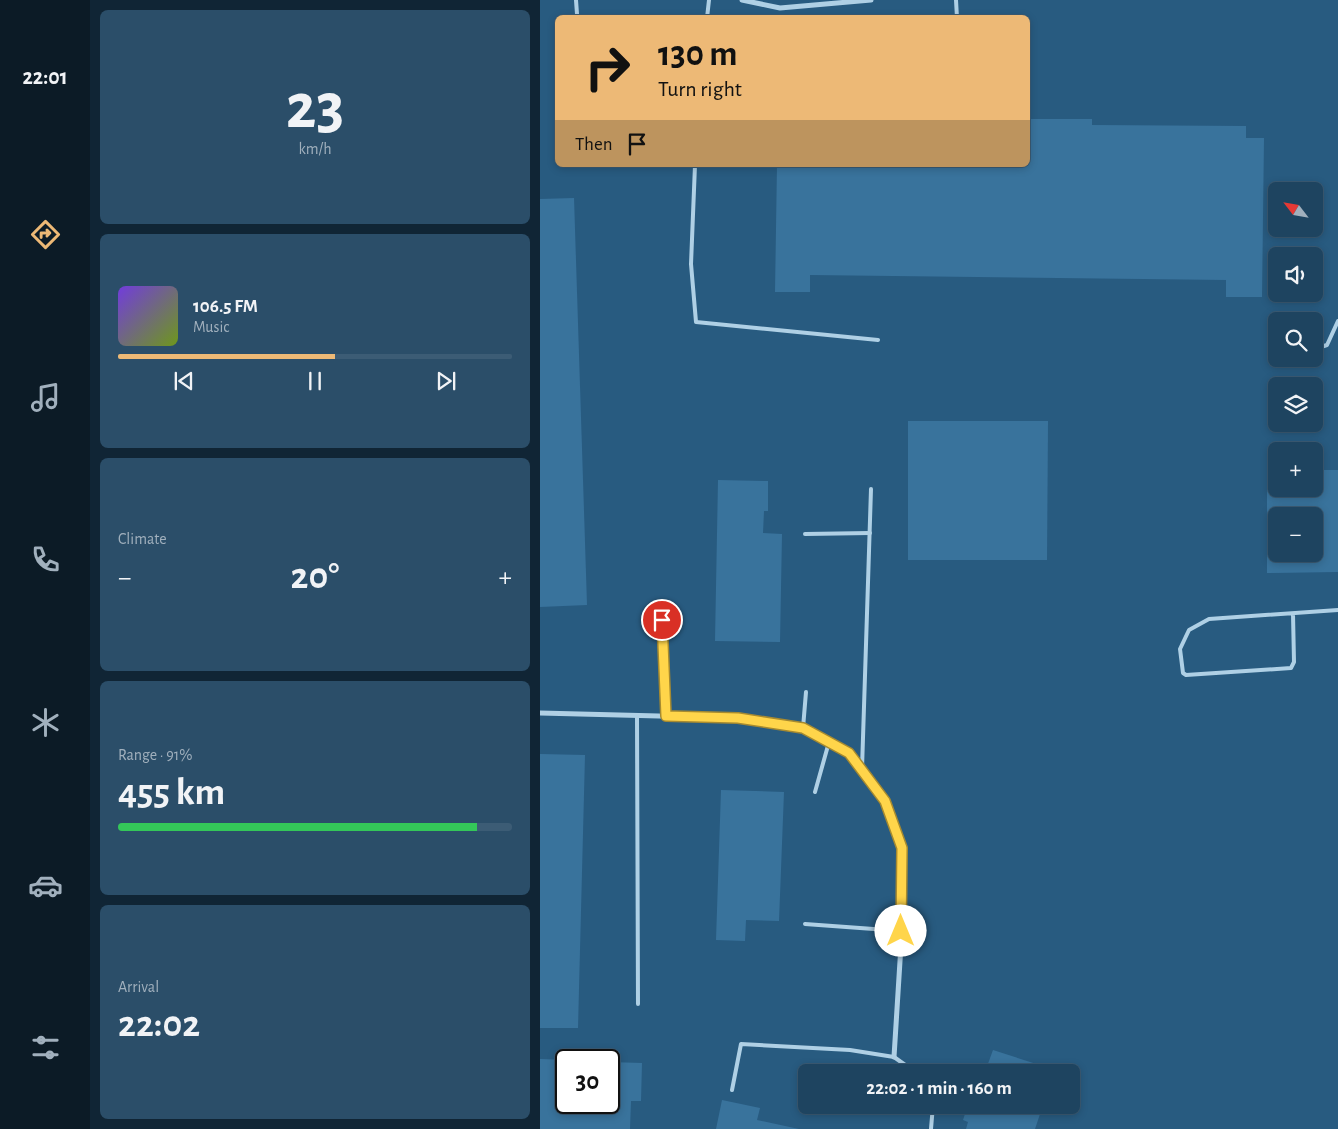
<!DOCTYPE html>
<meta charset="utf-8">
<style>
:root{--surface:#1e4460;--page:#2b4e69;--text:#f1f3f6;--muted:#a1b0bd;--line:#3c5c75;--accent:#edb976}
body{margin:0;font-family:"Alegreya Sans",sans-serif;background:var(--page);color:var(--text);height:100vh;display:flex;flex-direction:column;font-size:19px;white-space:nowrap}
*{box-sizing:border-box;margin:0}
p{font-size:16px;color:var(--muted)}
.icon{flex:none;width:28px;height:28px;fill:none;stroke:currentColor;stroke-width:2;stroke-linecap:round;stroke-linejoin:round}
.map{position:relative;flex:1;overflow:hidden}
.panel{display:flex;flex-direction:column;gap:10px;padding:10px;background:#102535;width:450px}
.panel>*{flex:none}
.hud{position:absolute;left:15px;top:15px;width:475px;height:152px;border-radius:8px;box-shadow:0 2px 8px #0003,0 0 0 1px var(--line);background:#edb976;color:#111;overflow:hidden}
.needle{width:32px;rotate:301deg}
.buttons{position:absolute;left:728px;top:182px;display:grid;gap:10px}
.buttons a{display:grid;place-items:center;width:55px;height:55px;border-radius:8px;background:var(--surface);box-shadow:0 2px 8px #0003,0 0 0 1px var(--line);font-size:25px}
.speed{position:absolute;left:15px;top:1049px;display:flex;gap:10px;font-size:25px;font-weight:700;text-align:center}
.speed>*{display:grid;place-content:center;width:65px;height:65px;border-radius:50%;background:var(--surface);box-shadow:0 2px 8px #0003,0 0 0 1px var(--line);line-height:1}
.speed .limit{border:2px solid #111;border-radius:8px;background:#fff;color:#111}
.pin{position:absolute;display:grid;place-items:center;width:42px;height:42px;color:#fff;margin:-21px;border:2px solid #fff;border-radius:50%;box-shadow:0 1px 5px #0007}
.me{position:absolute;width:55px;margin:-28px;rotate:0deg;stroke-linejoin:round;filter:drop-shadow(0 0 4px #0008)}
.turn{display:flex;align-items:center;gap:18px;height:105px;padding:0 20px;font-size:22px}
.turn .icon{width:65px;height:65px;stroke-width:2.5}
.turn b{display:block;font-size:35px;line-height:42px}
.then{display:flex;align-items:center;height:48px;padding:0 20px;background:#0003;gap:10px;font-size:19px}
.big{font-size:38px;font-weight:700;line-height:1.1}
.panel .card{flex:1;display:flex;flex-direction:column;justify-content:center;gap:8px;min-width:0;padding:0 18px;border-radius:8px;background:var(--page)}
.panel .dial{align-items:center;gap:0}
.dial b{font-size:65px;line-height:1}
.song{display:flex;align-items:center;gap:15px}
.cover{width:60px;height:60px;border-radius:8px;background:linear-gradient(135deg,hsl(260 70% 55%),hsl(80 70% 35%))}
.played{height:5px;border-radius:2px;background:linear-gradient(90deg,var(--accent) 55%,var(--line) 55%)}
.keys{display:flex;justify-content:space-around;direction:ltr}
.heat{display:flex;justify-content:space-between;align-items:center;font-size:28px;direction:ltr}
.charge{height:8px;border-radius:4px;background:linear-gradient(90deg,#34c759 91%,var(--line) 0)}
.trip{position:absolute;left:258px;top:1064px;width:282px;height:50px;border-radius:8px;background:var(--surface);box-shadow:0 2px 8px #0003,0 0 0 1px var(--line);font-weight:700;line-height:50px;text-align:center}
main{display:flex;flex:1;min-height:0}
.tab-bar{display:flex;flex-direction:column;width:90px;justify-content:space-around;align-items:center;background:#0c1b26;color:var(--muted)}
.tab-bar .icon{width:35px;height:35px}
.tab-bar .on{color:var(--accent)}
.tab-bar b{font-size:22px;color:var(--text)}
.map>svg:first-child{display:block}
.building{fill:#39739c;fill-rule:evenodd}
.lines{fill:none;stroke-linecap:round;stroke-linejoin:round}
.service{stroke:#afd0e5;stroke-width:4}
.minor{stroke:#afd0e5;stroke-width:5}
.route-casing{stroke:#a68a30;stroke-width:12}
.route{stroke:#ffd54a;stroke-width:9}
</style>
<main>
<nav class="tab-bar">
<b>22:01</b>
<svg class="icon on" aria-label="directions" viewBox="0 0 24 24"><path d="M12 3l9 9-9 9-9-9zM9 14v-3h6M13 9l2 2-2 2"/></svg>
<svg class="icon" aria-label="music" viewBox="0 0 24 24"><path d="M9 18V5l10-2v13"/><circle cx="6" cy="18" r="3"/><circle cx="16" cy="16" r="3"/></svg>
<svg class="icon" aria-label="phone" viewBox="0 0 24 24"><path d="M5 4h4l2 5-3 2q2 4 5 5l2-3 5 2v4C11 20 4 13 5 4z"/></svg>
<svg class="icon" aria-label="climate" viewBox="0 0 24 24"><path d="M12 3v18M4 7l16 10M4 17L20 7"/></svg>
<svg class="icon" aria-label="car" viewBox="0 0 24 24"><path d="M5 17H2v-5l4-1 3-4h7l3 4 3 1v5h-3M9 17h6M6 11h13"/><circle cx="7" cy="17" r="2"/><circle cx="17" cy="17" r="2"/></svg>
<svg class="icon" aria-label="filters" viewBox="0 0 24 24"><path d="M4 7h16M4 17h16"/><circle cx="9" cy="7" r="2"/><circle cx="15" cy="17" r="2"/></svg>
</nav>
<section class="panel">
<div class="card dial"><b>23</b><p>km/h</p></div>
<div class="card">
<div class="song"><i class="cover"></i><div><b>106.5 FM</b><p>Music</p></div></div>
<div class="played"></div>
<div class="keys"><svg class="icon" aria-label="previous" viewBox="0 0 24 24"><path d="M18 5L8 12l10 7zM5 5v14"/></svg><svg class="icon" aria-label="pause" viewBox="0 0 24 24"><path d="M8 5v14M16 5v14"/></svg><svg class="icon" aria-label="next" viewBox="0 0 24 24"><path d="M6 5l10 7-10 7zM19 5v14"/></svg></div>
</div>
<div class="card"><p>Climate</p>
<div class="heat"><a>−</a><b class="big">20°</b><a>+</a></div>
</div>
<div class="card"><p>Range · 91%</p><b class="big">455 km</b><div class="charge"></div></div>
<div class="card"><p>Arrival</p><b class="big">22:02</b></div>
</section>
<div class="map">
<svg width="798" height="1129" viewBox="0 0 798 1129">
<rect width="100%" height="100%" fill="#285b80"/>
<!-- building -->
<g class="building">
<path d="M488 119H552V125L706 126V138H724L722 297H686V280L270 275V292H235L237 165H488Z"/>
<path d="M34 198 47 605 0 607V199Z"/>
<path d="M368 421H508L507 560H368Z"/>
<path d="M774 470H798V572L727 573V471H736V489H774ZM736 516H774V554H736Z"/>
<path d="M178 480 228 481V511H224L223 533 242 534 240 642 175 641Z"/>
<path d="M0 754 45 755 38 1028H0Z"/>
<path d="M181 790 244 792 239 921 206 920 205 941 176 940Z"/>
<path d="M453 1050 515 1070 514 1072H445Z"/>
<path d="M0 1059 26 1060V1102H69V1062L102 1063 101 1101H91L90 1129H0Z"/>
<path d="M182 1100 220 1108 217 1120 259 1129H176Z"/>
<path d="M428 1105H503L495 1129H426L428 1122 423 1120Z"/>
</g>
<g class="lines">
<!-- service -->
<g class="service">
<path d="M36 0 37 14"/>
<path d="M416 0 417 18"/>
<path d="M167 18 169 0"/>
<path d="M155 165 151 264 156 322 338 340"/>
<path d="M781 347 787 345 798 321"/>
<path d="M265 534 330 533"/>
<path d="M753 614 754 662 751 668 646 675 643 673 640 649 649 630 669 619 798 610"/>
<path d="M122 620 126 716"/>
<path d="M97 715 98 1004"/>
<path d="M263 728 266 692"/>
<path d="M322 769 331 489"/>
<path d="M275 792 289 742"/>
<path d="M265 924 361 931"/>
<path d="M192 1090 201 1044 310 1050 354 1057 375 1072"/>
<path d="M391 1129 393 1105"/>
</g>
<!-- minor -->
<g class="minor">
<path d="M202 0 240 8 331 0"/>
<path d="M0 713 198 718 263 728 309 753 345 801 361 848V945L354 1057"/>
</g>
</g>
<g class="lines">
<defs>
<path id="route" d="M122 620 126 716 198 718 263 728 309 753 345 801 362 848 361 931"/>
</defs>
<!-- route casing -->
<use href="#route" class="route-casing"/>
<!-- route -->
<use href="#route" class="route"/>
</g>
</svg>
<div class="buttons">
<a><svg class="needle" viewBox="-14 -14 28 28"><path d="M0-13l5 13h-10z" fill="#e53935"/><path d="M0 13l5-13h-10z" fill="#a1b0bd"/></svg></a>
<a><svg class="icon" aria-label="sound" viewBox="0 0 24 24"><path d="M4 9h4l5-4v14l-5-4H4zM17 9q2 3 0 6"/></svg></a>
<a><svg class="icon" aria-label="search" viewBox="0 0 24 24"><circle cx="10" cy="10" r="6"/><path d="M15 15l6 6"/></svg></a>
<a><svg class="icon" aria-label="layers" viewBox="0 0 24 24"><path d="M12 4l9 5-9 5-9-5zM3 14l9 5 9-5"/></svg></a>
<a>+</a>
<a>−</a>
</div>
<div class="speed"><div class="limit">30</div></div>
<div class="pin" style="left:122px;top:620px;background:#d93025"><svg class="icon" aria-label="arrive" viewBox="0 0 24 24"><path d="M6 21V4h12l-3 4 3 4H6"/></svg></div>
<svg class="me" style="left:361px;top:931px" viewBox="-20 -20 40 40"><circle r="19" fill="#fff"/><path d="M0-13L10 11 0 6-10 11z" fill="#ffd54a"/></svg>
<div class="trip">22:02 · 1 min · 160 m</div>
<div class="hud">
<div class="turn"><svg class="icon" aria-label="right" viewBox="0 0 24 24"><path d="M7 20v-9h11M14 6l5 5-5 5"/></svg><div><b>130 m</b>Turn right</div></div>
<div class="then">Then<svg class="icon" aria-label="arrive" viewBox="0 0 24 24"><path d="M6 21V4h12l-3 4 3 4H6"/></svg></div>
</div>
</div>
</main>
